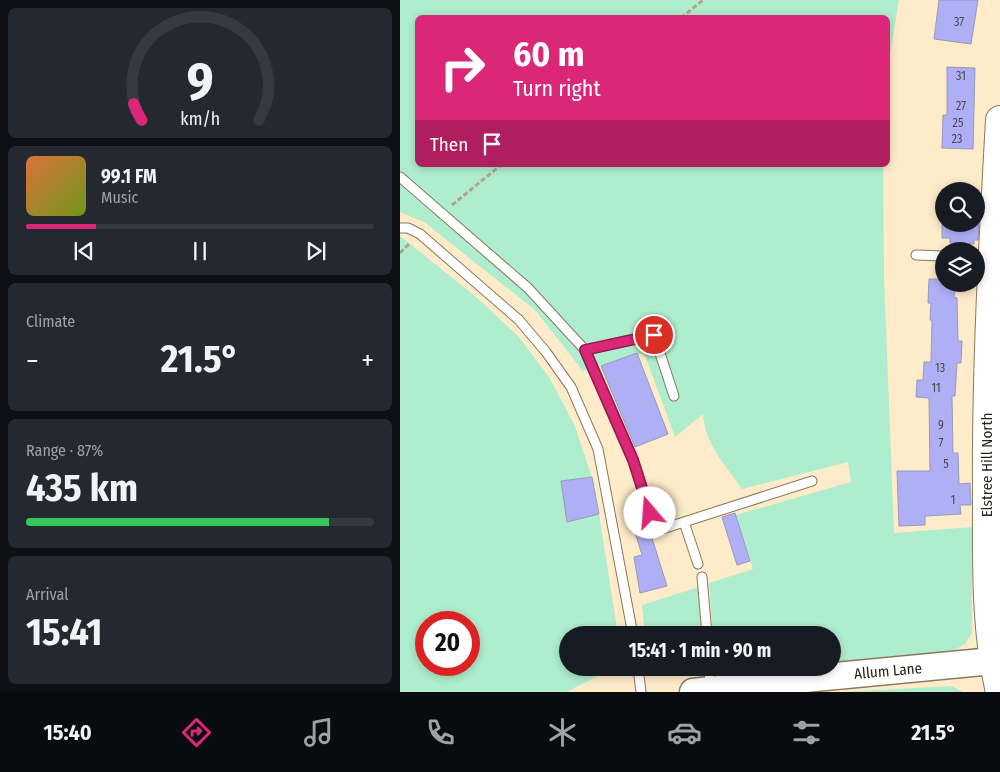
<!DOCTYPE html>
<meta charset="utf-8">
<style>
:root{--surface:#171b24;--page:#242831;--text:#f1f3f6;--muted:#9ea1a6;--line:#363941;--accent:#db2777}
body{margin:0;font-family:"Fira Sans Condensed",sans-serif;background:var(--page);color:var(--text);height:100vh;display:flex;flex-direction:column;font-size:19px;white-space:nowrap}
*{box-sizing:border-box;margin:0}
p{font-size:16px;color:var(--muted)}
.icon{flex:none;width:28px;height:28px;fill:none;stroke:currentColor;stroke-width:2;stroke-linecap:round;stroke-linejoin:round}
.map{position:relative;flex:1;overflow:hidden}
.panel{display:flex;flex-direction:column;gap:8px;padding:8px;background:#0d0f14;width:400px}
.panel>*{flex:none}
.hud{position:absolute;left:15px;top:15px;width:475px;height:152px;border-radius:8px;box-shadow:0 2px 8px #0003;background:#db2777;color:#fff;overflow:hidden}
.tools{position:absolute;left:535px;top:182px;display:grid;gap:10px}
.tools a{display:grid;place-items:center;width:50px;height:50px;border-radius:50%;background:var(--surface);box-shadow:0 2px 8px #0003;font-size:25px}
.speed{position:absolute;left:15px;top:611px;display:flex;gap:10px;font-size:25px;font-weight:700;text-align:center}
.speed>*{display:grid;place-content:center;width:65px;height:65px;border-radius:50%;background:var(--surface);box-shadow:0 2px 8px #0003;line-height:1}
.speed .limit{border:8px solid #d22;background:#fff;color:#111}
.pin{position:absolute;display:grid;place-items:center;width:42px;height:42px;color:#fff;margin:-21px;border:2px solid #fff;border-radius:50%;box-shadow:0 1px 5px #0007}
.me{position:absolute;width:55px;margin:-28px;rotate:342deg;stroke-linejoin:round;filter:drop-shadow(0 0 4px #0008)}
.turn{display:flex;align-items:center;gap:18px;height:105px;padding:0 15px;font-size:22px}
.turn .icon{width:65px;height:65px;stroke-width:2.5}
.turn b{display:block;font-size:35px;line-height:42px}
.then{display:flex;align-items:center;height:48px;padding:0 15px;background:#0003;gap:10px;font-size:19px}
.big{font-size:38px;font-weight:700;line-height:1.1}
.panel .tile{flex:1;display:flex;flex-direction:column;justify-content:center;gap:8px;min-width:0;padding:0 18px;border-radius:8px;background:var(--page)}
.panel .dial{align-items:center;gap:0}
.dial svg{height:130px;overflow:visible;fill:none;stroke:var(--line);stroke-width:7;stroke-linecap:round;text-anchor:middle}
.dial text{fill:var(--text);stroke:none}
.song{display:flex;align-items:center;gap:15px}
.cover{width:60px;height:60px;border-radius:8px;background:linear-gradient(135deg,hsl(20 70% 55%),hsl(80 70% 35%))}
.played{height:5px;border-radius:2px;background:linear-gradient(90deg,var(--accent) 20%,var(--line) 20%)}
.keys{display:flex;justify-content:space-around;direction:ltr}
.heat{display:flex;justify-content:space-between;align-items:center;font-size:28px;direction:ltr}
.charge{height:8px;border-radius:4px;background:linear-gradient(90deg,#34c759 87%,var(--line) 0)}
.trip{position:absolute;left:159px;top:626px;width:282px;height:50px;border-radius:25px;background:var(--surface);box-shadow:0 2px 8px #0003;font-weight:700;line-height:50px;text-align:center}
.dock{display:flex;height:80px;justify-content:space-around;align-items:center;background:#090b0e;color:var(--muted)}
.dock .icon{width:35px;height:35px}
.dock .selected{color:var(--accent)}
.dock b{font-size:22px;color:var(--text)}
main{display:flex;flex:1;min-height:0}
.map>svg:first-child{display:block}
.green{fill:#aeedcd;fill-rule:evenodd}
.building{fill:#afaff6;stroke:#9899ba}
.lines{fill:none;stroke-linecap:round;stroke-linejoin:round}
.service-casing{stroke:#8a785a;stroke-width:11}
.secondary-casing{stroke:#8a785a;stroke-width:29}
.primary-casing{stroke:#8a785a;stroke-width:30}
.path{stroke:#b3a58a;stroke-width:3;stroke-dasharray:5 2.5;stroke-linecap:butt}
.service{stroke:#fff;stroke-width:9}
.secondary{stroke:#fff;stroke-width:26}
.primary{stroke:#fff;stroke-width:28}
.route-casing{stroke:#8e194d;stroke-width:12}
.route{stroke:#db2777;stroke-width:9}
.labels{text-anchor:middle;stroke-width:4;stroke-linejoin:round;paint-order:stroke}
.number-label{font-size:12px;fill:#4b464e}
.street-label{font-size:15px;fill:#2a2316;stroke:#fff}
</style>
<main>
<section class="panel">
<div class="tile dial"><svg viewBox="0 0 100 80">
<path d="M14 69A42 42 0 1 1 86 69"/>
<path d="M14 69A42 42 0 0 1 9 59" stroke="#db2777"/>
<text x="50" y="56" font-size="32" font-weight="700">9</text>
<text x="50" y="72" font-size="11">km/h</text>
</svg></div>
<div class="tile">
<div class="song"><i class="cover"></i><div><b>99.1 FM</b><p>Music</p></div></div>
<div class="played"></div>
<div class="keys"><svg class="icon" aria-label="previous" viewBox="0 0 24 24"><path d="M18 5L8 12l10 7zM5 5v14"/></svg><svg class="icon" aria-label="pause" viewBox="0 0 24 24"><path d="M8 5v14M16 5v14"/></svg><svg class="icon" aria-label="next" viewBox="0 0 24 24"><path d="M6 5l10 7-10 7zM19 5v14"/></svg></div>
</div>
<div class="tile"><p>Climate</p>
<div class="heat"><a>−</a><b class="big">21.5°</b><a>+</a></div>
</div>
<div class="tile"><p>Range · 87%</p><b class="big">435 km</b><div class="charge"></div></div>
<div class="tile"><p>Arrival</p><b class="big">15:41</b></div>
</section>
<div class="map">
<svg width="600" height="692" viewBox="0 0 600 692">
<rect width="100%" height="100%" fill="#feebc9"/>
<!-- green -->
<g class="green">
<path d="M0 0H499L488 65V18H18V165H483L484 276 494 533 572 527V633L565 644 551 652 433 662 432 635H313L309 583 353 569 336 515 451 482 448 462 342 489C325 464 305 445 303 414L275 437 244 353 183 371 135 310 24 222 0 212Z"/>
<path d="M0 236 75 296 118 336 149 377 175 426 192 477 161 481 167 521 199 514 218 635H168V668H213L167 692H0ZM26 622H69V665H26Z"/>
<path d="M299 587 302 635H245L242 605Z"/>
<path d="M551 686 563 692H444Z"/>
</g>
<!-- building -->
<g class="building">
<path d="M539 0H578L571 44 534 39Z"/>
<path d="M547 67 575 68 573 149 542 148 543 115H547Z"/>
<path d="M542 224H579L578 240H574V244L550 243V238H542Z"/>
<path d="M529 279H544V284H555L554 297 557 298 558 341H562L561 363H557L555 396H552L553 453H558L559 484 570 483 571 505H560L561 514 525 516V525L499 526 497 471H530L529 398 516 397 517 380H523L524 362H531L532 320H530L531 303H528Z"/>
<path d="M237 353 268 434 235 447 201 366Z"/>
<path d="M192 477 199 514 167 522 161 481Z"/>
<path d="M235 503H241L267 586 240 593 234 557 242 555 227 506Z"/>
<path d="M335 513 350 561 337 565 322 517Z"/>
</g>
<g class="lines">
<defs>
<g id="service">
<path d="M0 177 128 288 185 350 233 459 256 531 284 522"/>
<path d="M0 228H8L20 234 119 320 146 352 171 387 198 449 233 635"/>
<path d="M516 255 544 256"/>
<path d="M185 350 254 335 274 396"/>
<path d="M298 564 284 522 412 481"/>
<path d="M302 577 307 635"/>
<path d="M238 668 241 692"/>
<path d="M309 668 310 687"/>
</g>
<path id="secondary" d="M293 692 415 678 593 661"/>
<path id="primary" d="M600 692C585 628 587 561 587 495 586 370 593 245 600 120"/>
</defs>
<!-- service casing -->
<use href="#service" class="service-casing"/>
<!-- secondary casing -->
<use href="#secondary" class="secondary-casing"/>
<!-- primary casing -->
<use href="#primary" class="primary-casing"/>
<!-- path -->
<g class="path">
<path d="M281 18 303 0"/>
<path d="M52 205 101 165"/>
<path d="M0 253 10 243"/>
</g>
<!-- service -->
<use href="#service" class="service"/>
<!-- secondary -->
<use href="#secondary" class="secondary"/>
<!-- primary -->
<use href="#primary" class="primary"/>
</g>
<g class="lines">
<defs>
<path id="route" d="M250 513 233 460 185 350 254 335"/>
</defs>
<!-- route casing -->
<use href="#route" class="route-casing"/>
<!-- route -->
<use href="#route" class="route"/>
</g>
<g class="labels">
<!-- number labels -->
<g class="number-label">
<text x="559" y="26">37</text>
<text x="561" y="80">31</text>
<text x="561" y="110">27</text>
<text x="558" y="127">25</text>
<text x="557" y="143">23</text>
<text x="540" y="372">13</text>
<text x="536" y="392">11</text>
<text x="541" y="429">9</text>
<text x="541" y="447">7</text>
<text x="546" y="468">5</text>
<text x="553" y="504">1</text>
</g>
<!-- street labels -->
<g class="street-label">
<text transform="translate(587 465) rotate(-90)" y="5">Elstree Hill North</text>
<text transform="translate(488 671) rotate(-5)" y="5">Allum Lane</text>
</g>
</g>
</svg>
<div class="tools">
<a><svg class="icon" aria-label="search" viewBox="0 0 24 24"><circle cx="10" cy="10" r="6"/><path d="M15 15l6 6"/></svg></a>
<a><svg class="icon" aria-label="layers" viewBox="0 0 24 24"><path d="M12 4l9 5-9 5-9-5zM3 14l9 5 9-5"/></svg></a>
</div>
<div class="speed"><div class="limit">20</div></div>
<div class="pin" style="left:254px;top:335px;background:#d93025"><svg class="icon" aria-label="arrive" viewBox="0 0 24 24"><path d="M6 21V4h12l-3 4 3 4H6"/></svg></div>
<svg class="me" style="left:250px;top:513px" viewBox="-20 -20 40 40"><circle r="19" fill="#fff"/><path d="M0-13L10 11 0 6-10 11z" fill="#db2777"/></svg>
<div class="trip">15:41 · 1 min · 90 m</div>
<div class="hud">
<div class="turn"><svg class="icon" aria-label="right" viewBox="0 0 24 24"><path d="M7 20v-9h11M14 6l5 5-5 5"/></svg><div><b>60 m</b>Turn right</div></div>
<div class="then">Then<svg class="icon" aria-label="arrive" viewBox="0 0 24 24"><path d="M6 21V4h12l-3 4 3 4H6"/></svg></div>
</div>
</div>
</main>
<nav class="dock">
<b>15:40</b>
<svg class="icon selected" aria-label="directions" viewBox="0 0 24 24"><path d="M12 3l9 9-9 9-9-9zM9 14v-3h6M13 9l2 2-2 2"/></svg>
<svg class="icon" aria-label="music" viewBox="0 0 24 24"><path d="M9 18V5l10-2v13"/><circle cx="6" cy="18" r="3"/><circle cx="16" cy="16" r="3"/></svg>
<svg class="icon" aria-label="phone" viewBox="0 0 24 24"><path d="M5 4h4l2 5-3 2q2 4 5 5l2-3 5 2v4C11 20 4 13 5 4z"/></svg>
<svg class="icon" aria-label="climate" viewBox="0 0 24 24"><path d="M12 3v18M4 7l16 10M4 17L20 7"/></svg>
<svg class="icon" aria-label="car" viewBox="0 0 24 24"><path d="M5 17H2v-5l4-1 3-4h7l3 4 3 1v5h-3M9 17h6M6 11h13"/><circle cx="7" cy="17" r="2"/><circle cx="17" cy="17" r="2"/></svg>
<svg class="icon" aria-label="filters" viewBox="0 0 24 24"><path d="M4 7h16M4 17h16"/><circle cx="9" cy="7" r="2"/><circle cx="15" cy="17" r="2"/></svg>
<b>21.5°</b>
</nav>
